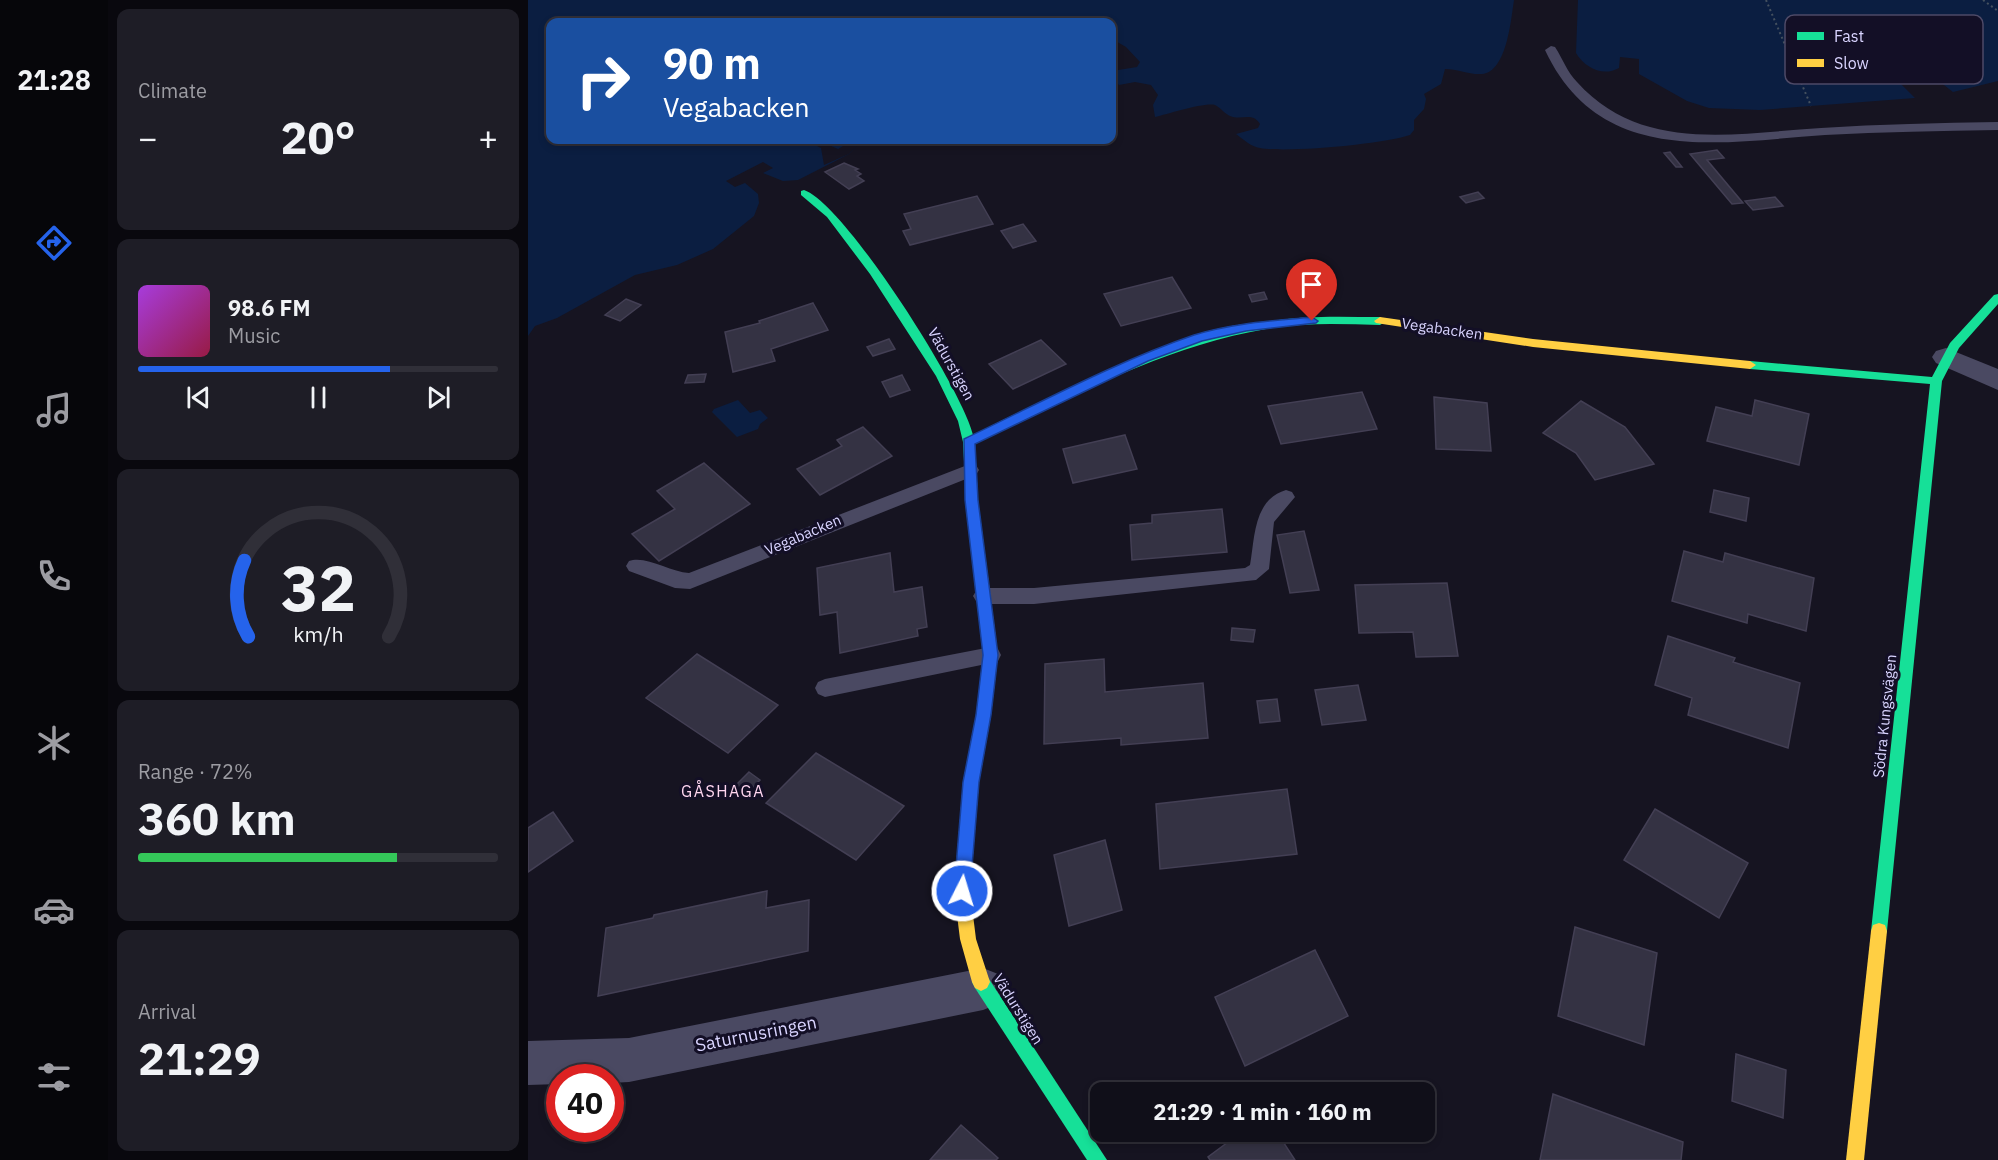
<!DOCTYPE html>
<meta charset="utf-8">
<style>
:root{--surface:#100f19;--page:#1e1d26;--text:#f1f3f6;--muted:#9c9ca2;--line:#302f38;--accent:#2563eb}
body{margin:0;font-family:"IBM Plex Sans",sans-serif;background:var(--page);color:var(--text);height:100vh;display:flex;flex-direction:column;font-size:22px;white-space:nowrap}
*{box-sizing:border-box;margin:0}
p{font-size:20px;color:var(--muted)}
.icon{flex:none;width:33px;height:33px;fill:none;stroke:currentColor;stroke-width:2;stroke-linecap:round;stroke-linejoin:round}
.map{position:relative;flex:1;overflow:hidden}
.details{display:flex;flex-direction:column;gap:9px;padding:9px;background:#09080e;width:420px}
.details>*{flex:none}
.guide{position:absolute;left:18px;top:18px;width:570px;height:126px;border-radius:12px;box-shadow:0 3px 9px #0003,0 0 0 2px var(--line);background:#1a4fa0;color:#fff;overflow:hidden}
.speed{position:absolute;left:18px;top:1064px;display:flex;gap:12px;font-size:30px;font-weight:700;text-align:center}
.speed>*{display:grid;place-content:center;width:78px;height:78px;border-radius:50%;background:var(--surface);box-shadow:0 3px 9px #0003,0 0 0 2px var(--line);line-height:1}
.speed .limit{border:9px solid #d22;background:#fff;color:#111}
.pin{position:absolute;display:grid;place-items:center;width:51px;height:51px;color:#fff;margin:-62px -26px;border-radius:50% 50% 50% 0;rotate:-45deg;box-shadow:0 0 6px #0007}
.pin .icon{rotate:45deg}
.me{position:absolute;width:66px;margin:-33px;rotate:5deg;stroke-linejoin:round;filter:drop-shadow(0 0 4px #0008)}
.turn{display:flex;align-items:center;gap:21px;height:126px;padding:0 18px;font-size:27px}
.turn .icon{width:78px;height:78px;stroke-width:2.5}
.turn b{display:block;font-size:42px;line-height:51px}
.big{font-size:45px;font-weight:700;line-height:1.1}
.details .widget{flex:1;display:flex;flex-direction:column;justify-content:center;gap:9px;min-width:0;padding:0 21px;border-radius:12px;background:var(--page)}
.details .dial{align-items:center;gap:0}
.dial svg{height:156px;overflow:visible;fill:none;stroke:var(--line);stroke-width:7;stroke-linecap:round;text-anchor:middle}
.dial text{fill:var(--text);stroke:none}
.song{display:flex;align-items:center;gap:18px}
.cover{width:72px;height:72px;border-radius:9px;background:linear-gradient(135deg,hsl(280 70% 55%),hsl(340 70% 35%))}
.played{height:6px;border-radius:3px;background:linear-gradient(90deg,var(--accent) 70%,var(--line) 70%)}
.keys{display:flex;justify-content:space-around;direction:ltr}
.heat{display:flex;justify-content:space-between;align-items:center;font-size:33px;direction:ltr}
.charge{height:9px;border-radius:4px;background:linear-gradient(90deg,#34c759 72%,var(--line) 0)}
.trip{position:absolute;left:562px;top:1082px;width:345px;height:60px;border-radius:12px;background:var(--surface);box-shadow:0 3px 9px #0003,0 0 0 2px var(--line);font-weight:700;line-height:60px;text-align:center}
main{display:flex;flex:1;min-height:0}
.dock{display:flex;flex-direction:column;width:108px;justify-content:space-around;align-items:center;background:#06060a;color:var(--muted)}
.dock .icon{width:42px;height:42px}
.dock .current{color:var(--accent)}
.dock b{font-size:27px;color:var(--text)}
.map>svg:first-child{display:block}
.water{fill:#0b1e41}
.pier{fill:#161421}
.building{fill:#343243;stroke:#433f54;stroke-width:1.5}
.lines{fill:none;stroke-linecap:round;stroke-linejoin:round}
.path{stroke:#44505f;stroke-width:2;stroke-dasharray:2 3;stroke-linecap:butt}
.lane{fill:#4a4962;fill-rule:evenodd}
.street{fill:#4a4962;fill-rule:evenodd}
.fast{fill:#16e098;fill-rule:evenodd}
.slow{fill:#ffcf43;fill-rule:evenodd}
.route{fill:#2563eb;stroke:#184099;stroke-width:1.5}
.labels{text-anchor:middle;stroke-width:6;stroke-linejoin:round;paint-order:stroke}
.street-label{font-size:15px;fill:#d9d4ff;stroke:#130f26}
.neighbourhood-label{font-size:16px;letter-spacing:1.5px;fill:#ffd6f0;stroke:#130f26}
.near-street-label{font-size:18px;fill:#d9d4ff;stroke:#130f26}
.key{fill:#130f26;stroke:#4e4a67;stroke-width:1.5}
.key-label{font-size:16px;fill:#d9d4ff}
</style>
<main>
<nav class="dock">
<b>21:28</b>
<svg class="icon current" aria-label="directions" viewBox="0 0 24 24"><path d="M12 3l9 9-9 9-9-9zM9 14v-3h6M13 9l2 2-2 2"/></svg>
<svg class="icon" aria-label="music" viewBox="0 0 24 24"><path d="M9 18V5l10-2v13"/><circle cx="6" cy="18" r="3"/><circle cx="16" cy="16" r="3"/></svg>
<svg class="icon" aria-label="phone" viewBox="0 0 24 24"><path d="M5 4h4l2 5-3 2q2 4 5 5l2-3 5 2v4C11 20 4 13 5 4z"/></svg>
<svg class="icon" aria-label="climate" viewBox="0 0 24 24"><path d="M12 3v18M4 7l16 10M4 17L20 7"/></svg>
<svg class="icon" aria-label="car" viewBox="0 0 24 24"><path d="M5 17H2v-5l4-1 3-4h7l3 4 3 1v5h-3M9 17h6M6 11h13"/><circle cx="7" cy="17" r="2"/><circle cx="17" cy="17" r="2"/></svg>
<svg class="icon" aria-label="filters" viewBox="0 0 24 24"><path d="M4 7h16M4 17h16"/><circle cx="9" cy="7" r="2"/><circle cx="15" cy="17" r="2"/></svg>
</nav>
<section class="details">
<div class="widget"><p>Climate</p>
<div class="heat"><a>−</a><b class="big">20°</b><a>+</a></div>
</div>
<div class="widget">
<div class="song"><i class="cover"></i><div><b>98.6 FM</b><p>Music</p></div></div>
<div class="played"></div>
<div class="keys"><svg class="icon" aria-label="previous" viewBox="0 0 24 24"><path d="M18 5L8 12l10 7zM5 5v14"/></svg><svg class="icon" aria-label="pause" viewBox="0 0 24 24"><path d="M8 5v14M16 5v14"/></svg><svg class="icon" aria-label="next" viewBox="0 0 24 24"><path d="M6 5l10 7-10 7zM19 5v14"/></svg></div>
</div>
<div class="widget dial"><svg viewBox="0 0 100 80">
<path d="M14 69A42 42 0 1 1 86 69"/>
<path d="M14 69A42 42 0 0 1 12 30" stroke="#2563eb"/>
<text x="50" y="56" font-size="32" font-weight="700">32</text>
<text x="50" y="72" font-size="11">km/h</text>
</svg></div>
<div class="widget"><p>Range · 72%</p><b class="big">360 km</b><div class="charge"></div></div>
<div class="widget"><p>Arrival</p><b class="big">21:29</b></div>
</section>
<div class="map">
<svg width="1470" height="1160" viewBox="0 0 1470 1160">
<rect width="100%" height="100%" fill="#161421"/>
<!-- water -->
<g class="water">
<path d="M0 0H986C983 19 979 72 954 74 942 75 929 69 917 69L913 84 896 94 898 99 896 109 886 120V130L882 135C856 144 759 153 732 148 723 147 715 139 708 134L730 128 732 124C724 111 714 121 702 116 697 114 693 108 687 105 677 102 640 114 627 117L625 105 630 95 623 85 607 82 591 85 584 77V71L609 67 612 62 598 47 584 39V22H22V140H334L321 154 270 180 255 181 235 173 245 168 235 162 198 181 207 187 217 183 230 194 231 203 226 216 185 249 149 265 107 275 29 318 7 326 0 336Z"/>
<path d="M1050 0H1470V81L1425 92 1407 78 1372 83 1387 98 1232 110 1181 108 1159 101 1111 74V59L1092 57 1091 68C1075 77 1057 68 1048 53Z"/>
<path d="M210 400 222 413 232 410 240 418 232 424 230 429 209 437 184 412 186 409Z"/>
</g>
<!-- pier -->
<path class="pier" d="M289 140 310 149 315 146V140H334L321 154 296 165 293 148 279 141Z"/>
<!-- building -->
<g class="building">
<path d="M1189 150 1196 158 1179 160 1215 203 1204 204 1162 154Z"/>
<path d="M1142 152 1154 167H1148L1136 153Z"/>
<path d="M316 163 330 169 327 170 333 174 329 176 336 181 321 189 297 172Z"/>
<path d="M950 192 956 198 938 203 932 197Z"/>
<path d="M449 196 465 224 382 245 375 231 383 229 376 214Z"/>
<path d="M1247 197 1255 206 1225 210 1217 201Z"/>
<path d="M495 224 508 241 485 248 473 231Z"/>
<path d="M644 277 663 308 593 326 576 294Z"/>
<path d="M736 292 739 299 724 302 721 295Z"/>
<path d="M98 299 113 305 92 321 77 315Z"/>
<path d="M285 303 300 330 243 349 247 361 205 372 197 332 232 323 231 321Z"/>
<path d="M361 339 367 349 345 356 339 347Z"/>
<path d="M513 340 538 364 485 389 461 364Z"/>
<path d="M178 374 176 382 157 383 160 375Z"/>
<path d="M374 375 382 390 362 397 354 382Z"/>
<path d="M834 392 849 429 753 444 740 406Z"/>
<path d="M906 397 959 403 963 451 908 449Z"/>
<path d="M1227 400 1281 414 1271 465 1179 441 1188 407 1224 416Z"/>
<path d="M1053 401 1097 427 1126 464 1067 480 1048 453 1015 433Z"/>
<path d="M335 427 364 456 292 495 269 469 314 446 309 440Z"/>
<path d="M597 435 609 469 545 483 535 449Z"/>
<path d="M176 463 222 504 131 561 104 534 147 509 129 491Z"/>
<path d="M1186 490 1221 498 1218 521 1182 512Z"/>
<path d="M694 509 699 552 604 560 602 525 624 523V515Z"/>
<path d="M776 531 791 590 762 593 749 535Z"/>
<path d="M1156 551 1195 562 1197 553 1286 578 1278 631 1220 614 1219 623 1144 601Z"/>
<path d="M362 553 366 592 394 587 399 627 389 629 390 636 312 653 309 612 292 615 289 568Z"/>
<path d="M919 583 930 656 888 657 885 632 831 633 827 585Z"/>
<path d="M704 628 727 630 725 642 703 640Z"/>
<path d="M1140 636 1207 658 1205 662 1272 683 1260 748 1160 715 1164 698 1127 685Z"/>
<path d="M169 654 250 705 200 753 118 698Z"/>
<path d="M576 659 577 692 675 683 680 738 593 745V738L516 744 517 664Z"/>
<path d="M830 685 838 720 794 725 787 690Z"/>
<path d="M749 699 752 721 732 723 729 701Z"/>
<path d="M288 753 376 806 328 860 238 803Z"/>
<path d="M221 772 232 780 218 794 206 787Z"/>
<path d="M759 789 769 854 632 869 628 804Z"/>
<path d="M1127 809 1220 863 1191 918 1096 860Z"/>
<path d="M25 812 45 841 0 872V828Z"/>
<path d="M577 840 594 910 541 926 526 855Z"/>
<path d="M239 891 238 908 281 900 280 951 70 996 78 928 125 918 126 915Z"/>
<path d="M1047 927 1129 953 1116 1045 1030 1016Z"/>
<path d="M787 950 820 1016 717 1066 687 997Z"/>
<path d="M1208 1054 1258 1070 1255 1118 1204 1101Z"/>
<path d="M1025 1094 1155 1142 1153 1160H1012Z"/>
<path d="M433 1125 470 1158 468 1160H402Z"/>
<path d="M715 1131H748L767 1160H682L680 1157Z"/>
</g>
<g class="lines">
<!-- path -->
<g class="path">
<path d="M1238 0 1283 106"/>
<path d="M1455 0 1470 11"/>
</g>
<!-- lane -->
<g class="lane">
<path d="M1023 46 1027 47C1035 59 1039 72 1049 82 1114 154 1207 133 1293 128 1352 124 1411 123 1470 122V130C1412 131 1355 132 1297 135 1192 142 1072 168 1017 50Z"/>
<path d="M442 464 448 465 451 470 448 475 162 589 147 588 101 571 98 566 101 561C118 555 142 572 161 573Z"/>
<path d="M758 490 764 492 767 497 746 522 741 569 728 580 506 604H455L448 601 445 596 448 591 455 588H506L717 568 722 565C727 538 725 500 758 490Z"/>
<path d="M463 647 470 649 473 655 470 661 463 663 297 697 290 694 287 688 290 682 297 679Z"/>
</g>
<!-- street -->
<g class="street">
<path d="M1418 348 1470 369V390L1408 363 1404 357 1408 351Z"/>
<path d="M455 968 470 974 476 989 470 1004 455 1010 101 1082 82 1083V1077H32V1084L0 1085V1041L101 1038Z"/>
</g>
<!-- fast -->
<g class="fast">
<path d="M276 190C317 204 435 390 445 435 540 388 634 340 738 322 776 315 814 317 852 317L858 321 852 325C814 324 776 322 738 329 634 347 541 398 447 444L450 500 460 577 458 581H448L446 577 438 500 435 442 430 421 408 376 342 274 299 217 273 195V191Z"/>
<path d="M1470 294V304L1431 348 1414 381 1359 931 1357 937 1351 939 1345 937 1343 931 1402 384 1222 369 1216 365 1222 361 1404 377 1422 343 1466 295Z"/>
<path d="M453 973 459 976 579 1160H559L447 988 444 982 447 976Z"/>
</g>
<!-- slow -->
<g class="slow">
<path d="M852 317 1005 339 1222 361 1228 365 1222 369 1005 347 848 323 846 321Z"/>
<path d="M453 572 458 573 460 577 470 655 463 715 451 782 442 891 448 939 462 982 459 988 453 991 447 988 444 982 432 939 426 891 435 782 449 715 456 655 446 577 448 573Z"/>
<path d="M1351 923 1357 925 1359 931 1336 1160H1318L1343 931 1345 925Z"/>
</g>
</g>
<!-- route -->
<path class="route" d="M784 317 790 321 788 323 718 331 674 341 620 361 447 444 450 500 470 655 463 715 451 782 442 891 440 897 434 899 428 897 426 891 435 782 448 715 455 655 437 500 436 439C512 403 587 362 666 335 704 323 745 321 784 317Z"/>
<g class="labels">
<!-- street labels -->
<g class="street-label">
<text transform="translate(914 329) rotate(8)" y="5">Vegabacken</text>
<text transform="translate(423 364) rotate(61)" y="5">Vädurstigen</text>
<text transform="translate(275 535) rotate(-23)" y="5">Vegabacken</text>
<text transform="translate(1357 716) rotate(-84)" y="5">Södra Kungsvägen</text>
<text transform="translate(490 1009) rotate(58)" y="5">Vädurstigen</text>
</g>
<!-- neighbourhood labels -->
<g class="neighbourhood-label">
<text x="195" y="797">GÅSHAGA</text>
</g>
<!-- near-street labels -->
<g class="near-street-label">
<text transform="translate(228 1034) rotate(-11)" y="6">Saturnusringen</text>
</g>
</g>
<!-- legend -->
<rect x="1257" y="15" width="198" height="69" rx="9" class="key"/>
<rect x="1269" y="32" width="27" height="8" fill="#16e098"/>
<rect x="1269" y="59" width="27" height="8" fill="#ffcf43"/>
<g class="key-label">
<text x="1306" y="42">Fast</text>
<text x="1306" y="69">Slow</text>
</g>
</svg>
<div class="speed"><div class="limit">40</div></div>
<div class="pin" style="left:784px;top:321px;background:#d93025"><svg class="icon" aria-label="arrive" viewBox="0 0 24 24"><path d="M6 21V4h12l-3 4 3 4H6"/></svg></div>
<svg class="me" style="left:434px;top:891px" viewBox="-20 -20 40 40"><circle r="17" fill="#2563eb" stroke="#fff" stroke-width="3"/><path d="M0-11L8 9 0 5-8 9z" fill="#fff"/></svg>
<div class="trip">21:29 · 1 min · 160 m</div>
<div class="guide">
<div class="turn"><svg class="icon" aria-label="right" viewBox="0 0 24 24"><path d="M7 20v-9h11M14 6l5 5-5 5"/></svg><div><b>90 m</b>Vegabacken</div></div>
</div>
</div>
</main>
